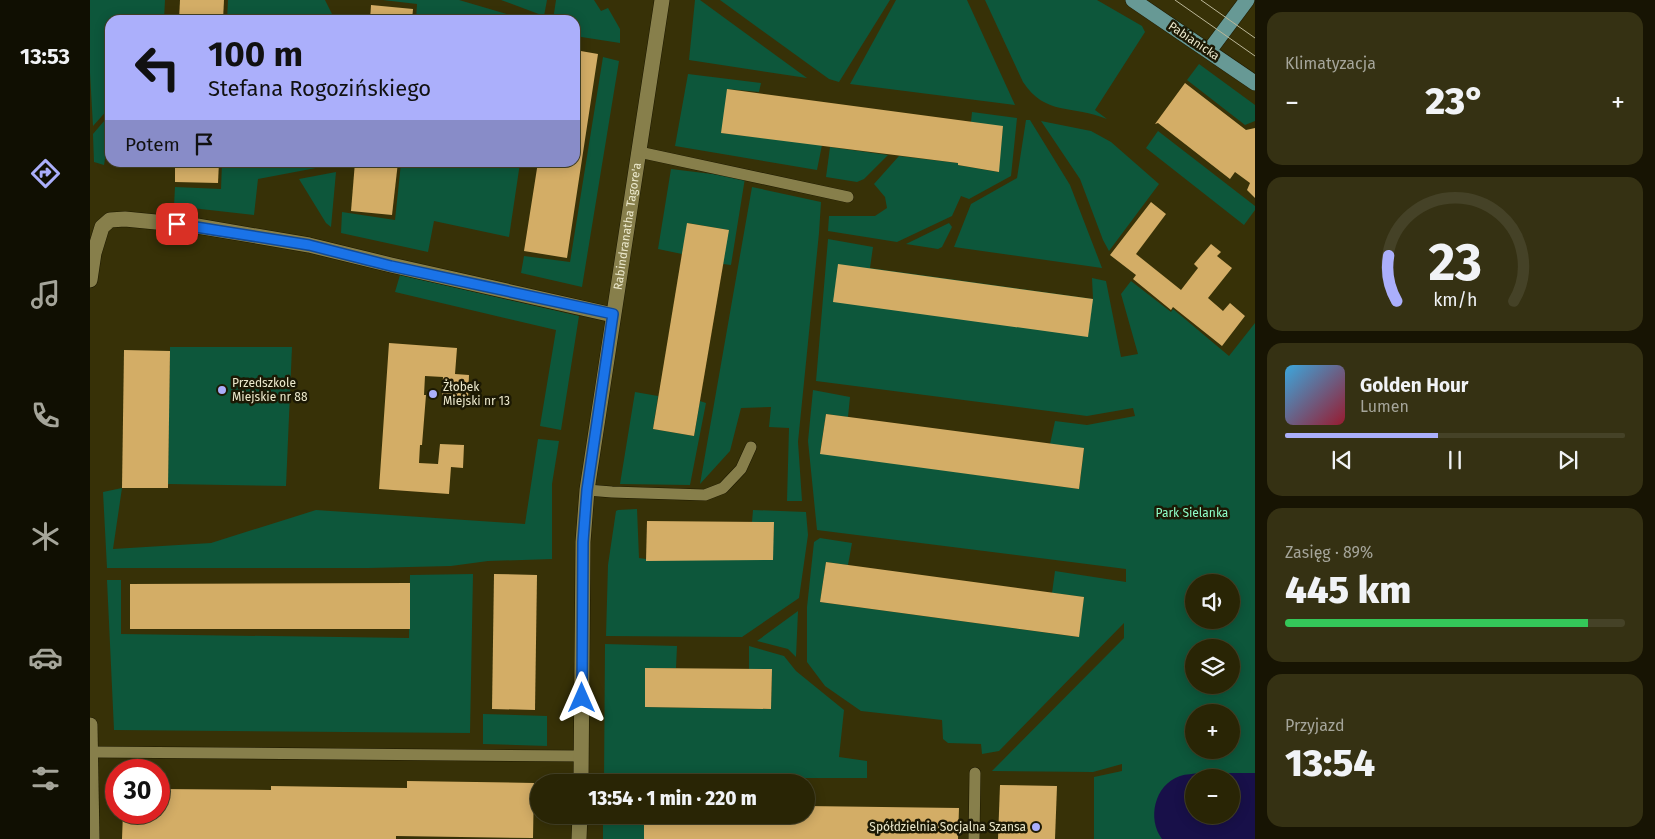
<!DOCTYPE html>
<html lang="pl">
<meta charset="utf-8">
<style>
:root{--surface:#292505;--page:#353113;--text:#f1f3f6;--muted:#a5a59a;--line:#454227;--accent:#abaffb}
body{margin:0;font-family:"Fira Sans",sans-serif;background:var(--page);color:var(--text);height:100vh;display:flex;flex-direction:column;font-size:19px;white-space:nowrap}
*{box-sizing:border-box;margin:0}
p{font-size:16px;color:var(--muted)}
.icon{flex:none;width:28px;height:28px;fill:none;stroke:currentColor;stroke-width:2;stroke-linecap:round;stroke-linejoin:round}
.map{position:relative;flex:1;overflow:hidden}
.details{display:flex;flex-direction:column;gap:12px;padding:12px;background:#171403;width:400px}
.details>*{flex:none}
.hud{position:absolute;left:15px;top:15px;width:475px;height:152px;border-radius:15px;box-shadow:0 2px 12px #0003,0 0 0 1px var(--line);background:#abaffb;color:#111;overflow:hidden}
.tools{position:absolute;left:1095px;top:574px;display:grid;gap:10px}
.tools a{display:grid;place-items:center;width:55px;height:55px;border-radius:50%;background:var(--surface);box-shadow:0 2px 12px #0003,0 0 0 1px var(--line);font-size:25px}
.speed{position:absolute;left:15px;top:759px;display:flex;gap:10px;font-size:25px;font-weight:700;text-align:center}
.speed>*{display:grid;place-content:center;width:65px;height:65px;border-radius:50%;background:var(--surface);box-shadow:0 2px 12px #0003,0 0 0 1px var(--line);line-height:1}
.speed .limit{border:8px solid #d22;background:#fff;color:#111}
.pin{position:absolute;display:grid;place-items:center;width:42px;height:42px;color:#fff;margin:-21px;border-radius:10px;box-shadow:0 2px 8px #0006}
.me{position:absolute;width:55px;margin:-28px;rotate:0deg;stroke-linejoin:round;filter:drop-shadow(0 0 4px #0008)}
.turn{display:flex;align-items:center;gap:18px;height:105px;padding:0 20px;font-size:22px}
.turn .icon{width:65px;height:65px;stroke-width:2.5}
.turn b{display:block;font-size:35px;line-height:42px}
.then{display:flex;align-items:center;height:48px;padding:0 20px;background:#0003;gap:10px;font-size:19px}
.big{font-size:38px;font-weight:800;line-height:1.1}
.details .tile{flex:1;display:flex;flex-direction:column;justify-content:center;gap:8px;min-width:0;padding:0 18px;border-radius:15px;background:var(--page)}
.details .dial{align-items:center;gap:0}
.dial svg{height:130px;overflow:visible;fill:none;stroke:var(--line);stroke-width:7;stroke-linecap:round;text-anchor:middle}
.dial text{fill:var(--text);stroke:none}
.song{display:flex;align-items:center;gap:15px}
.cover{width:60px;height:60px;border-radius:8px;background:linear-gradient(135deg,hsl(200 70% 55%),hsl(350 70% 35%))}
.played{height:5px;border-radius:2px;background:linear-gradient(90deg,var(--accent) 45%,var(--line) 45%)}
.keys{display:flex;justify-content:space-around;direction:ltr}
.heat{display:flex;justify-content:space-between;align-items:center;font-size:28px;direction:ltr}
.charge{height:8px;border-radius:4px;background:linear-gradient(90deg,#34c759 89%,var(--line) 0)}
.trip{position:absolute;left:440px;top:774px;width:285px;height:50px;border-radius:25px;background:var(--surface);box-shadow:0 2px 12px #0003,0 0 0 1px var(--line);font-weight:800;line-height:50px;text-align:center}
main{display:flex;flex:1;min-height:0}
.dock{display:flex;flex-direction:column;width:90px;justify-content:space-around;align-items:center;background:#100f02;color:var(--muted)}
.dock .icon{width:35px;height:35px}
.dock .on{color:var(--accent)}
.dock b{font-size:22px;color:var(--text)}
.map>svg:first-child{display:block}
.green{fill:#0d573b;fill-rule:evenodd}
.water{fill:#181049;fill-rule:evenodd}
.building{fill:#d3ad66}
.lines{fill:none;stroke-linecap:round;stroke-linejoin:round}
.lane-casing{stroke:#1d1900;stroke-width:12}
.street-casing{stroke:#1d1900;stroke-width:16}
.primary-casing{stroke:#1d1900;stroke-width:16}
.lane{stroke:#877f4b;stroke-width:11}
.street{stroke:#877f4b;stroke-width:15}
.primary{stroke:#679995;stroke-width:15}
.tram{stroke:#bbb798;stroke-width:1}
.route-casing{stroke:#114b97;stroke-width:12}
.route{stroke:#1a73e8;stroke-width:9}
.poi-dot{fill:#abaffb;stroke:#1c1904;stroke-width:2}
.labels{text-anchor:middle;stroke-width:5;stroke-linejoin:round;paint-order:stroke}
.street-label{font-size:12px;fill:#ece9cd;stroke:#1c1904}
.poi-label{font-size:12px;fill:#ece9cd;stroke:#1c1904;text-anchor:start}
.park-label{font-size:12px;fill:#8efec8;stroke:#1c1904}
</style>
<main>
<nav class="dock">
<b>13:53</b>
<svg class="icon on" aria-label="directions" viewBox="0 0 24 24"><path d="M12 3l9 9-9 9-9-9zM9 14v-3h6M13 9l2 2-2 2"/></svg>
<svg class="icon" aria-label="music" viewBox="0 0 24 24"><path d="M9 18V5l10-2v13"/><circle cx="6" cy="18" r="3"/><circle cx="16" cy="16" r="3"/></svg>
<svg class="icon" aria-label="phone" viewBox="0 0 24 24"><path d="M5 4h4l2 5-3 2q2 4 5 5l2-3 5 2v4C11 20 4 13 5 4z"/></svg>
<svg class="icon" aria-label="climate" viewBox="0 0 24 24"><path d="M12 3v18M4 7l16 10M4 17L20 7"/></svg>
<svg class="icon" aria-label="car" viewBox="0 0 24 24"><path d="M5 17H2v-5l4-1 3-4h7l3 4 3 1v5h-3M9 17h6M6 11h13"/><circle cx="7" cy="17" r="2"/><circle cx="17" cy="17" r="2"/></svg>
<svg class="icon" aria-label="filters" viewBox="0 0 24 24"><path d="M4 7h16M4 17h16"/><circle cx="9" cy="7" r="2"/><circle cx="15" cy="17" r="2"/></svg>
</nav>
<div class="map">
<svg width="1165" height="839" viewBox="0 0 1165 839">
<rect width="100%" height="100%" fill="#373107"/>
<!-- green -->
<g class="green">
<path d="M0 0H75L74 20H20V107L3 126 0 73Z"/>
<path d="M138 0H235L245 20H137Z"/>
<path d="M293 0H369L437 20H326L327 4Z"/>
<path d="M411 0H457L454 16Z"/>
<path d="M466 0H504L511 11 518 8 530 29V43L485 36V20H463Z"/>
<path d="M605 0H610L717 78 599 60Z"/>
<path d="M630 0H800L749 82 739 79Z"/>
<path d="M806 0H877L925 105 760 84Z"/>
<path d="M895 0H1007L1052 26 1055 32 1005 110 1017 119C983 105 955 116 933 82Z"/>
<path d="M513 57 529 61 492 287 431 273 434 256 480 262Z"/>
<path d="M1109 64 1165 105V121L1155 125 1097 80Z"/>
<path d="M598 74 671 83 669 92 638 89 632 133 732 145 727 170 585 146Z"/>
<path d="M882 112 927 118 921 176 879 199 871 196 862 216 807 242 738 231 739 216H785L797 208 795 197 784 184 809 156 868 163V165L908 172 913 127 881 122Z"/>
<path d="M20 114V139L18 140 14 165 4 162 3 134Z"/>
<path d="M936 120H940L980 185 1012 268 864 247 881 204 927 178Z"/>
<path d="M951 121 1001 131 1021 142 1069 184 1019 251 1013 240 990 179Z"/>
<path d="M1068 131 1165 206V210L1154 225 1056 148Z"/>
<path d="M740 147 798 155 774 179 767 182 736 177Z"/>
<path d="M132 163V162L247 163V164L168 179 164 215 84 206 85 187 131 189Z"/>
<path d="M311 163H430L419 237 344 221 338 252 251 233 252 212 305 220Z"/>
<path d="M581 169 655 178 641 265 633 264 638 230 598 223 592 254 568 249Z"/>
<path d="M246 172 241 227 236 223 209 179Z"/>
<path d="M662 187 731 202 729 233 708 442 712 501H697L699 428 679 427 681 407 651 408 640 451 610 484Z"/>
<path d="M859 223 862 227 852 247 848 249 816 244Z"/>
<path d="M738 239 783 247 780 268 1003 299 1002 278 1016 281 1031 357 1048 354 1031 294 1041 281 1081 312 1083 309 1139 356 1165 323V839H1004V777L1032 771V764L1003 772 902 771 1034 638V623L909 751 892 754 891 744 858 743 853 739 852 720 771 711 735 686 717 662V607L724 542 730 538 762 543 758 565 736 562 730 602 988 637 994 597 962 593 965 571 1036 582V569L727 530 718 441 723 390 760 397 758 417 736 414 730 453 989 489 994 449 960 444 965 421 997 425 1045 416 1043 408 997 416 726 381ZM1104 582H1141V620H1104ZM1104 648H1141V685H1104ZM1104 712H1141V750H1104ZM1104 778H1141V815H1104Z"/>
<path d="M310 275 489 316 471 430 450 426 466 330 305 292Z"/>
<path d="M80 347H202L196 486 78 484Z"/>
<path d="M545 392 568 396 563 429 604 436 610 401 616 403 600 485 530 484Z"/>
<path d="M448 439 469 441 462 484V559L398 561 361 566 279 568H17L13 492 32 488 23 549 121 543 226 510 435 524Z"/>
<path d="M547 509 549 558 556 559 682 560 684 522H662L663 510 716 512 718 535 709 598 652 637 516 636 518 565 526 511 528 510Z"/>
<path d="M383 574 380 733 24 730 17 580H31V634L319 638 320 575Z"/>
<path d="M708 611 706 657 698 649 667 641Z"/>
<path d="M515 644 587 646 586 668H555V707L681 709 682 670 659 669V646L694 656 706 671 754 710 749 757 777 761V778H709L680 782H514Z"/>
<path d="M393 714 457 716V746L393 744Z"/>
<rect x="513" y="815" width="41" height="24"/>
</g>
<!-- water -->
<path class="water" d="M1110 773H1165V839H1072C1057 819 1064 785 1090 776 1096 774 1103 774 1110 773ZM1104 778H1141V815H1104Z"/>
<!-- building -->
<g class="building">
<path d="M90 0H134L133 20H89Z"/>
<path d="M281 5 323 9 322 20H280Z"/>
<path d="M485 50 508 54 477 258 434 251 448 162H485Z"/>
<path d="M1095 83 1156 130 1165 128V198L1157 190 1160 183 1145 172 1140 179 1068 123 1065 124Z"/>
<path d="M637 89 913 126 909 172 868 165V163L631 133Z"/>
<path d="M85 162H129L128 183 85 182Z"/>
<path d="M265 162H308L302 215 261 211Z"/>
<path d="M1061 202 1076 214 1046 254 1091 290 1108 268 1104 264 1121 244 1131 252 1127 256 1142 268 1118 298 1133 311 1140 303 1155 316 1132 346 1083 307 1081 310 1043 279 1046 275 1020 255Z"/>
<path d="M597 223 639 230 604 436 563 429Z"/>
<path d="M748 264 1003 299 998 337 743 302Z"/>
<path d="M299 343 367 348 365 374 379 375 378 399 352 397 353 377 335 376 334 395H336L332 445H330L329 463 348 464 350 444 374 445 373 468 361 467 359 494 289 489Z"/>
<path d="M34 350 80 351 78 488H32Z"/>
<path d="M736 414 994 448 989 489 730 454Z"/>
<path d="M557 521 684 522 683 560 556 561Z"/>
<path d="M736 562 994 597 989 637 730 602Z"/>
<path d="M404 574 447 575 445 710 402 709Z"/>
<path d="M320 583V629H40V584Z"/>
<path d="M555 668 682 669 681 709 555 707Z"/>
<path d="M317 781 444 783 443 838 306 836V839H32L33 812H69V789L181 790V786L317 788Z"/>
<path d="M910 785 967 786 965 839H908Z"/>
<path d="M716 806 869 808 868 839H554V815H716Z"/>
</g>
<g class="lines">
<defs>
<g id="lane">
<path d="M549 152 758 197"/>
<path d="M497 490 522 492 615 495 633 488 651 469 661 447"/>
<path d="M1 752 492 756"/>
<path d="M884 839 885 773"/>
</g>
<g id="street">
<path d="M0 280 4 253 12 227 20 220 35 219 107 226 219 245 301 265 523 315"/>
<path d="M0 725 2 839"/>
<path id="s1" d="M491 782 493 542 497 490 572 0"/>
<path d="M489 839 490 815"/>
</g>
<g id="primary">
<path d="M1043 0 1165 83"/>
<path d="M1119 51 1157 0"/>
</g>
</defs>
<!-- lane casing -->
<use href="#lane" class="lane-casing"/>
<!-- street casing -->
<use href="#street" class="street-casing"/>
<!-- primary casing -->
<use href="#primary" class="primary-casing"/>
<!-- lane -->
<use href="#lane" class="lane"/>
<!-- street -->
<use href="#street" class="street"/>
<!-- primary -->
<use href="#primary" class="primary"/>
<!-- tram -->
<g class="tram">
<path d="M1085 0 1165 56"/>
<path d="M1111 0 1165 38"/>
</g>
</g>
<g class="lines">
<defs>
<path id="route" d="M87 224 219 245 301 266 523 314 497 490 493 542 492 698"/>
</defs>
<!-- route casing -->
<use href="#route" class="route-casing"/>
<!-- route -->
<use href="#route" class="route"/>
</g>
<!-- markers -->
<g class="poi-dot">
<circle cx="132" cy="390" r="5"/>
<circle cx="343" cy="394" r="5"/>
<circle cx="946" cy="827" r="5"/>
</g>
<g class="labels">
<!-- street labels -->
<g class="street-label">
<text transform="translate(1104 41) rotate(34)" y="4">Pabianicka</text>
<text dy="4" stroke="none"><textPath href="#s1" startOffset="559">Rabindranatha Tagore'a</textPath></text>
</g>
<!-- poi labels -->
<g class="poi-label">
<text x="142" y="387">Przedszkole<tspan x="142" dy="14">Miejskie nr 88</tspan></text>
<text x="353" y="391">Żłobek<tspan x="353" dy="14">Miejski nr 13</tspan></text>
<text x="936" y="831" text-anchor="end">Spółdzielnia Socjalna Szansa</text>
</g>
<!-- park labels -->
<g class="park-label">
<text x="1102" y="517">Park Sielanka</text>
</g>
</g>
</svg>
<div class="tools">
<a><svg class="icon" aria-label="sound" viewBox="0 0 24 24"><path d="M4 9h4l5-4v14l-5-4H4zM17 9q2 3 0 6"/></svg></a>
<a><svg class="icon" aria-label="layers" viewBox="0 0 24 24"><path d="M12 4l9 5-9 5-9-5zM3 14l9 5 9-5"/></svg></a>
<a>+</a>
<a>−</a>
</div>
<div class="speed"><div class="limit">30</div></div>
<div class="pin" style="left:87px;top:224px;background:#d93025"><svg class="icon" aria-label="arrive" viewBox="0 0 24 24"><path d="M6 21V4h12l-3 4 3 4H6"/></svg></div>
<svg class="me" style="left:492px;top:698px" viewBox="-20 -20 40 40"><path d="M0-17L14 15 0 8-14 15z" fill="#1a73e8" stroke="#fff" stroke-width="4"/></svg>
<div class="trip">13:54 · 1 min · 220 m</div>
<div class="hud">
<div class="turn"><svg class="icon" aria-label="left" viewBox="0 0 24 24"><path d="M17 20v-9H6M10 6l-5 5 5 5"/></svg><div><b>100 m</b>Stefana Rogozińskiego</div></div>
<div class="then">Potem<svg class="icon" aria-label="arrive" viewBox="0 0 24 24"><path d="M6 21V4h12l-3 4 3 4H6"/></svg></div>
</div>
</div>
<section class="details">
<div class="tile"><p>Klimatyzacja</p>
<div class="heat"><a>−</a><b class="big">23°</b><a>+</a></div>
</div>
<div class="tile dial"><svg viewBox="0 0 100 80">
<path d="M14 69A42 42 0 1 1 86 69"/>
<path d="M14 69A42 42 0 0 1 9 41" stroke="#abaffb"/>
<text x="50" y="56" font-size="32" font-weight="700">23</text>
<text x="50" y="72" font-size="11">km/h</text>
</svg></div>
<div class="tile">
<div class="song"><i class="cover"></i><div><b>Golden Hour</b><p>Lumen</p></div></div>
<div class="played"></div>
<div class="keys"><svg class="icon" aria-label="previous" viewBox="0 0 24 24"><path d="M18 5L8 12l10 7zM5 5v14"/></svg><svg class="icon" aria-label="pause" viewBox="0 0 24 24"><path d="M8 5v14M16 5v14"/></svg><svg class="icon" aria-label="next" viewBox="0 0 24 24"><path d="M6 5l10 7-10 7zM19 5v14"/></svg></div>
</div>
<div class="tile"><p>Zasięg · 89%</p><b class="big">445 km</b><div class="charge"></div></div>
<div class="tile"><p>Przyjazd</p><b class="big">13:54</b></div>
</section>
</main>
